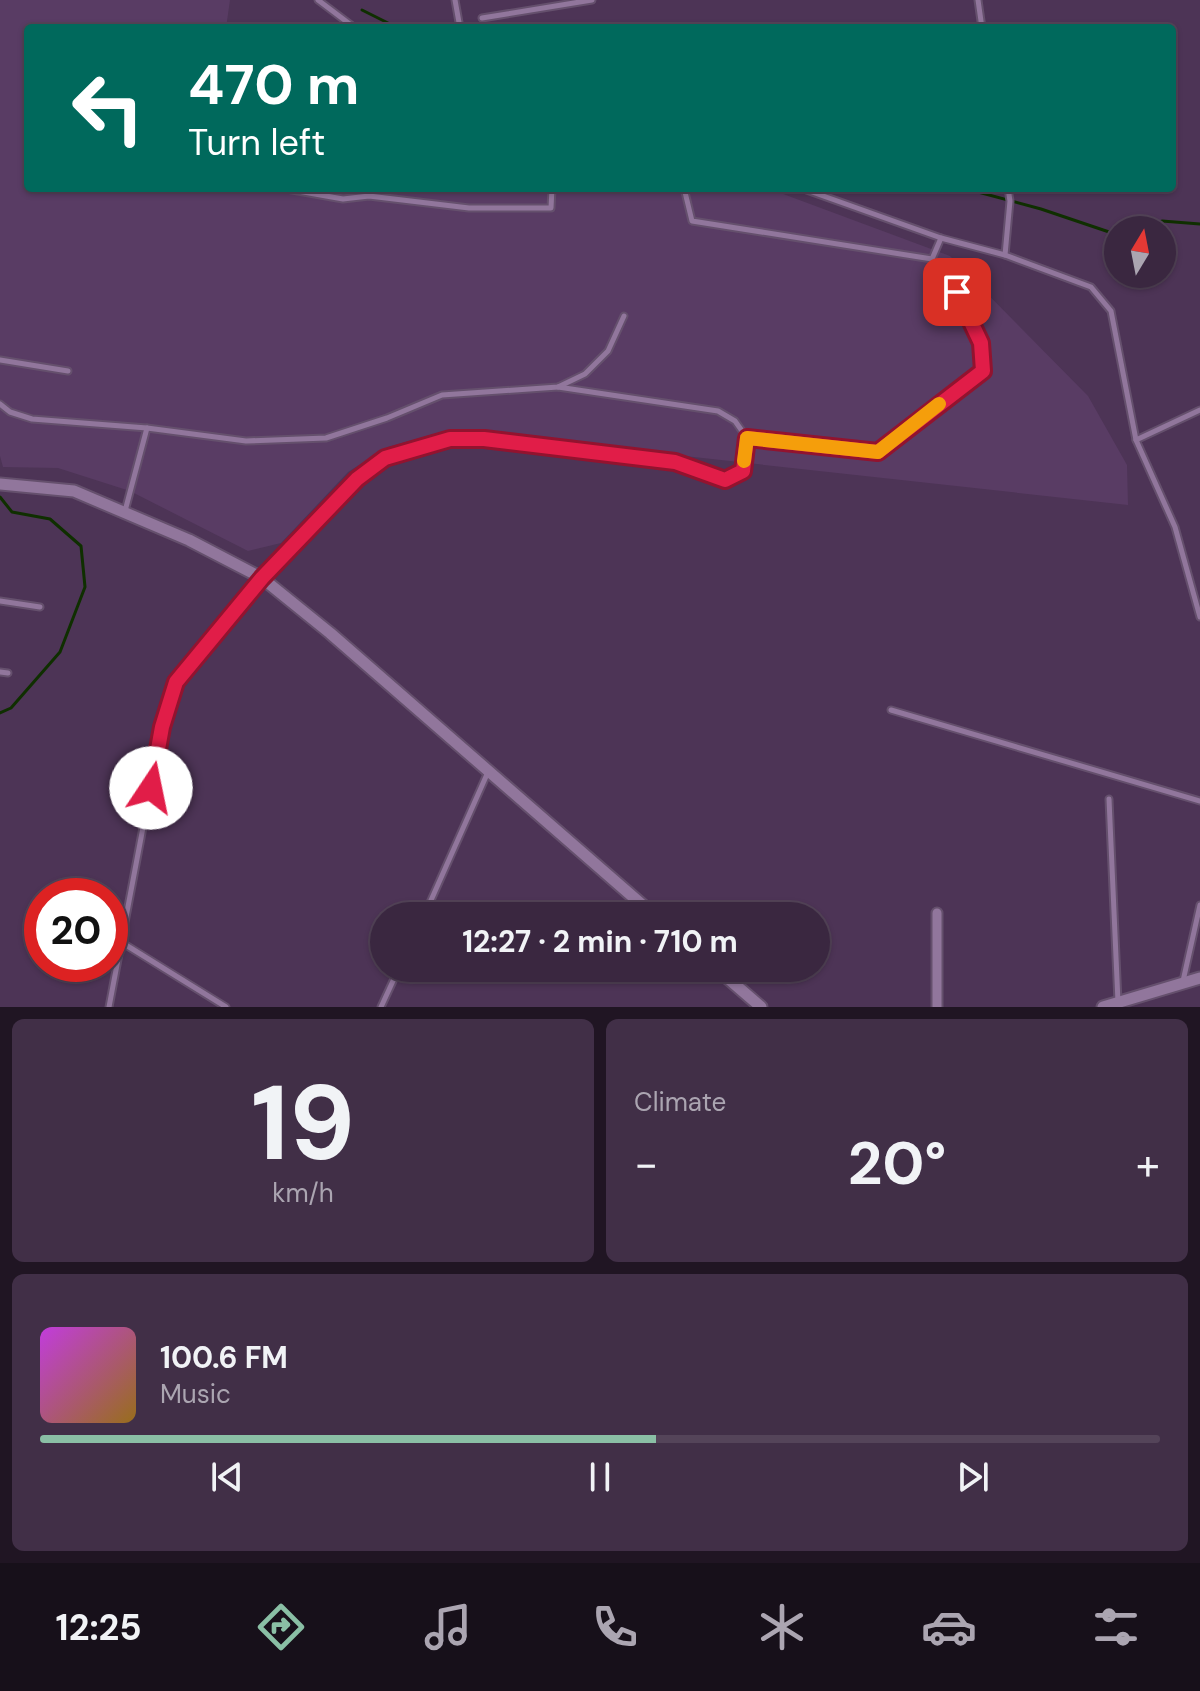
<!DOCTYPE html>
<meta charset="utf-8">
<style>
:root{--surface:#3a2740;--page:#412f47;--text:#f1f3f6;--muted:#aba5b1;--line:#544459;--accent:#8abfa5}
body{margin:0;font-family:"DM Sans",sans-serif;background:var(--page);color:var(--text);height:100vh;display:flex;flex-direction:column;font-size:30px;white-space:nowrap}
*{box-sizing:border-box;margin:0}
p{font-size:26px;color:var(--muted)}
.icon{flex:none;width:44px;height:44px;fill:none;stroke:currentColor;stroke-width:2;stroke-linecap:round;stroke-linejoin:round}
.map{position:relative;height:1007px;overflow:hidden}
.panel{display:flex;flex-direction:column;gap:12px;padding:12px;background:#201523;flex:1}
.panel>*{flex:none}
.guide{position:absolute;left:24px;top:24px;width:1152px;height:168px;border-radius:8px;box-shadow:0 2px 6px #0004,0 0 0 2px var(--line);background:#00695c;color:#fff;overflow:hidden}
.needle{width:52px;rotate:10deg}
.controls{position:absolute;left:1104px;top:216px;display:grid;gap:16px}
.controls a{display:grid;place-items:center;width:72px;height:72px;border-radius:50%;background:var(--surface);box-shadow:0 2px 6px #0004,0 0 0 2px var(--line);font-size:40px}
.speed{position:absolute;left:24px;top:878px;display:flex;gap:16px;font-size:40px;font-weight:700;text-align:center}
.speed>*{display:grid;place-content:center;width:104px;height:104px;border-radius:50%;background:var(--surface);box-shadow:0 2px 6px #0004,0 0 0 2px var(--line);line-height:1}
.speed .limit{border:12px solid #d22;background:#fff;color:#111}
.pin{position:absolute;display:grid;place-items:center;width:68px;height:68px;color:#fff;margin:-34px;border-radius:16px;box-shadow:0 4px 12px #0006}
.me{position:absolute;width:88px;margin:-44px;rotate:11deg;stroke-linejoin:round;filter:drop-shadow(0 0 6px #0008)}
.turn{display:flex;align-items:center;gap:28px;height:168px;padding:0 32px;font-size:36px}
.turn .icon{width:104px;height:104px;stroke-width:2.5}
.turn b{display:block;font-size:56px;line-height:68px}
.big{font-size:60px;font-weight:700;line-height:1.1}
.panel .widget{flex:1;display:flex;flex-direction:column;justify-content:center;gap:12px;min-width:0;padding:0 28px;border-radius:12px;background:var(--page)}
.panel .dial{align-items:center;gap:0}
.dial b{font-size:104px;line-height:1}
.song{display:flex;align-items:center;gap:24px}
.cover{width:96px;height:96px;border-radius:12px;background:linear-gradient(135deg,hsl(290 70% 55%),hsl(40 70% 35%))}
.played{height:8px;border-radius:4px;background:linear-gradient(90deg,var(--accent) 55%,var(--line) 55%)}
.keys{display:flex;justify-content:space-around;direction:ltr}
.heat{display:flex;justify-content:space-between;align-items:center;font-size:44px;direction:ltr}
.panel .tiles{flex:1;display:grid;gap:12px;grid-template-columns:1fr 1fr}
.widget:last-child{grid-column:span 2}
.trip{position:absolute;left:370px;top:902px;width:460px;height:80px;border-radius:40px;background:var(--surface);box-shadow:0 2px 6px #0004,0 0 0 2px var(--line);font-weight:700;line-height:80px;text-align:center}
.tab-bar{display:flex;height:128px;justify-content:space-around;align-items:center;background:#17101a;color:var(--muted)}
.tab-bar .icon{width:56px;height:56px}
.tab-bar .active{color:var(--accent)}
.tab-bar b{font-size:36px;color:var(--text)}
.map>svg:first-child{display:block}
.built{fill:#593c64}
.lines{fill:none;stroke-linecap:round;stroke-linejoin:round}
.stream{stroke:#0f2f00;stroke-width:3}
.service-casing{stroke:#65506d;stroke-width:9}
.minor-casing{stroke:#65506d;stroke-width:13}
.tertiary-casing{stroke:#65506d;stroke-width:15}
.service{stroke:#91769c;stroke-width:5}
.minor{stroke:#91769c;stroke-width:9}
.tertiary{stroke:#91769c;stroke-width:11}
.route-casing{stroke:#92132f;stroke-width:20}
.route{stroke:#e11d48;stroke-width:14}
.slow{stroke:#f59e0b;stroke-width:14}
</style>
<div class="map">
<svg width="1200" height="1007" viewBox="0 0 1200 1007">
<rect width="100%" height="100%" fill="#4d3456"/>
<!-- built -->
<path class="built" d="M0 0H230L226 28H28V188H767L950 256 1088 396 1127 465 1128 505 448 430 388 447 348 472 281 543 248 551 130 491 58 468 3 467 0 456Z"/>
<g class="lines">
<!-- stream -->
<g class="stream">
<path d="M362 10 398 28"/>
<path d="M963 188 1041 209 1118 235"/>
<path d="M1147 230 1162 221 1200 224"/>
<path d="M0 497 12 512 50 519 81 546 85 587 60 652 11 708 0 713"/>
</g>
<defs>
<g id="service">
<path d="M318 0 355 28"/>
<path d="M455 0 460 28"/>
<path d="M978 0 982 28"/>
<path d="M482 18 592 0"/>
<path d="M281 188 343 199 369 196 469 208H551L552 188"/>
<path d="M684 188 692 221 932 259"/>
<path d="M801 188 941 238 1005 255"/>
<path d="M1008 188 1010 201 1005 255 1091 287 1111 311 1136 440 1175 527 1200 617"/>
<path d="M0 360 68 371"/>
<path d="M0 404 10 412 32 419 147 428 246 441 326 438 387 418 442 395 558 387 585 374 608 351 624 316"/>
<path d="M747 438 878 452 983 371 981 343 957 292 932 259 941 238"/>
<path d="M1136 440 1200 410"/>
<path d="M125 511 147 428"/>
<path d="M0 601 40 607"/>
<path d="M0 672 8 673"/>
<path d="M891 710 1200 801"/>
<path d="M1109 799 1118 1002"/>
<path d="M424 916 488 772"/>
<path d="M121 942 226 1007"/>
<path d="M1183 981 1200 905"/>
<path d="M109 1007 162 727 176 682 262 578 357 479 385 458 450 439H484L675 462 725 480 743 471 747 438 735 421 718 411 558 387"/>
<path d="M381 1007 399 968"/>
</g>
<path id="minor" d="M937 1007V913"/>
<g id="tertiary">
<path d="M0 484 74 491 189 540 262 578 330 633 655 916"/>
<path d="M716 968 761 1007"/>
<path d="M1103 1007 1200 978"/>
</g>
</defs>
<!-- service casing -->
<use href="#service" class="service-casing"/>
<!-- minor casing -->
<use href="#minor" class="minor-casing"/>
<!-- tertiary casing -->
<use href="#tertiary" class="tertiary-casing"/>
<!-- service -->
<use href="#service" class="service"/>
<!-- minor -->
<use href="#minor" class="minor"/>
<!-- tertiary -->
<use href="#tertiary" class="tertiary"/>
</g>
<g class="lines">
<defs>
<path id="route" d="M151 788 162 727 176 682 262 578 357 479 385 458 450 439H484L675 462 725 480 743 471 747 438 878 452 983 371 981 343 957 292"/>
</defs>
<!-- route casing -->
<use href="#route" class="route-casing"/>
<!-- route -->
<use href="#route" class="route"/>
<!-- slow -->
<path class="slow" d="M744 461 747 438 878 452 939 404"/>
</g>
</svg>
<div class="controls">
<a><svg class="needle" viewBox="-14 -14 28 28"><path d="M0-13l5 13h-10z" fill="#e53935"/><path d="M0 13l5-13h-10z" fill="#aba5b1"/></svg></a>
</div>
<div class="speed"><div class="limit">20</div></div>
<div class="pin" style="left:957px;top:292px;background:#d93025"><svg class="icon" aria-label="arrive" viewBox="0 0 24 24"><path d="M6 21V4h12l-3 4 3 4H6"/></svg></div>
<svg class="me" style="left:151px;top:788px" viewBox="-20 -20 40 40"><circle r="19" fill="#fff"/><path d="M0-13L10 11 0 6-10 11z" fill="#e11d48"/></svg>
<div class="trip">12:27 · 2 min · 710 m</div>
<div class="guide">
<div class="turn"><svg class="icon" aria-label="left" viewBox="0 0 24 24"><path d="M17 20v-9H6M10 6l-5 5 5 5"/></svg><div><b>470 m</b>Turn left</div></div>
</div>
</div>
<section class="panel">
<div class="tiles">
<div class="widget dial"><b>19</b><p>km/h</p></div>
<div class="widget"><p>Climate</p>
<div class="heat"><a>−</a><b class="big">20°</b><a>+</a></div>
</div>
<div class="widget">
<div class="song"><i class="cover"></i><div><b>100.6 FM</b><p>Music</p></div></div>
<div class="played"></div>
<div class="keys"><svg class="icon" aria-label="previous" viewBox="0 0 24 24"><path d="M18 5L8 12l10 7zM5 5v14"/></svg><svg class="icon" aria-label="pause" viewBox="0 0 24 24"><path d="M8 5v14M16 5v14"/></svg><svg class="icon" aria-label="next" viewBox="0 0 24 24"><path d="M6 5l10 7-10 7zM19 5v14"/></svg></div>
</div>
</div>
</section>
<nav class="tab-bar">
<b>12:25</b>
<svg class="icon active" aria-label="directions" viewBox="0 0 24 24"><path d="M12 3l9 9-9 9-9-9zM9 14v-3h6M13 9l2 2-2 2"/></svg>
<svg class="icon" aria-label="music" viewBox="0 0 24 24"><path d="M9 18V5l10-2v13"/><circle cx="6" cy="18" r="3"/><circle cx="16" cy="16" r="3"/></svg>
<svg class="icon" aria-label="phone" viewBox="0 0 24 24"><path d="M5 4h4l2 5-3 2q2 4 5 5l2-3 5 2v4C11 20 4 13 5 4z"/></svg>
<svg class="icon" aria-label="climate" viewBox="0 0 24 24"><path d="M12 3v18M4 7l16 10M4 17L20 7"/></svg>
<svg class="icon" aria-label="car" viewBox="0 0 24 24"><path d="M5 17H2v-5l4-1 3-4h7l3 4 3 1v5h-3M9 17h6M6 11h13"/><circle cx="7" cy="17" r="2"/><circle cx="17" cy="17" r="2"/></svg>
<svg class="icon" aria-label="filters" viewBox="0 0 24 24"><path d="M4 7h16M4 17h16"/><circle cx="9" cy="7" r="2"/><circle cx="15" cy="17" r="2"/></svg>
</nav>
